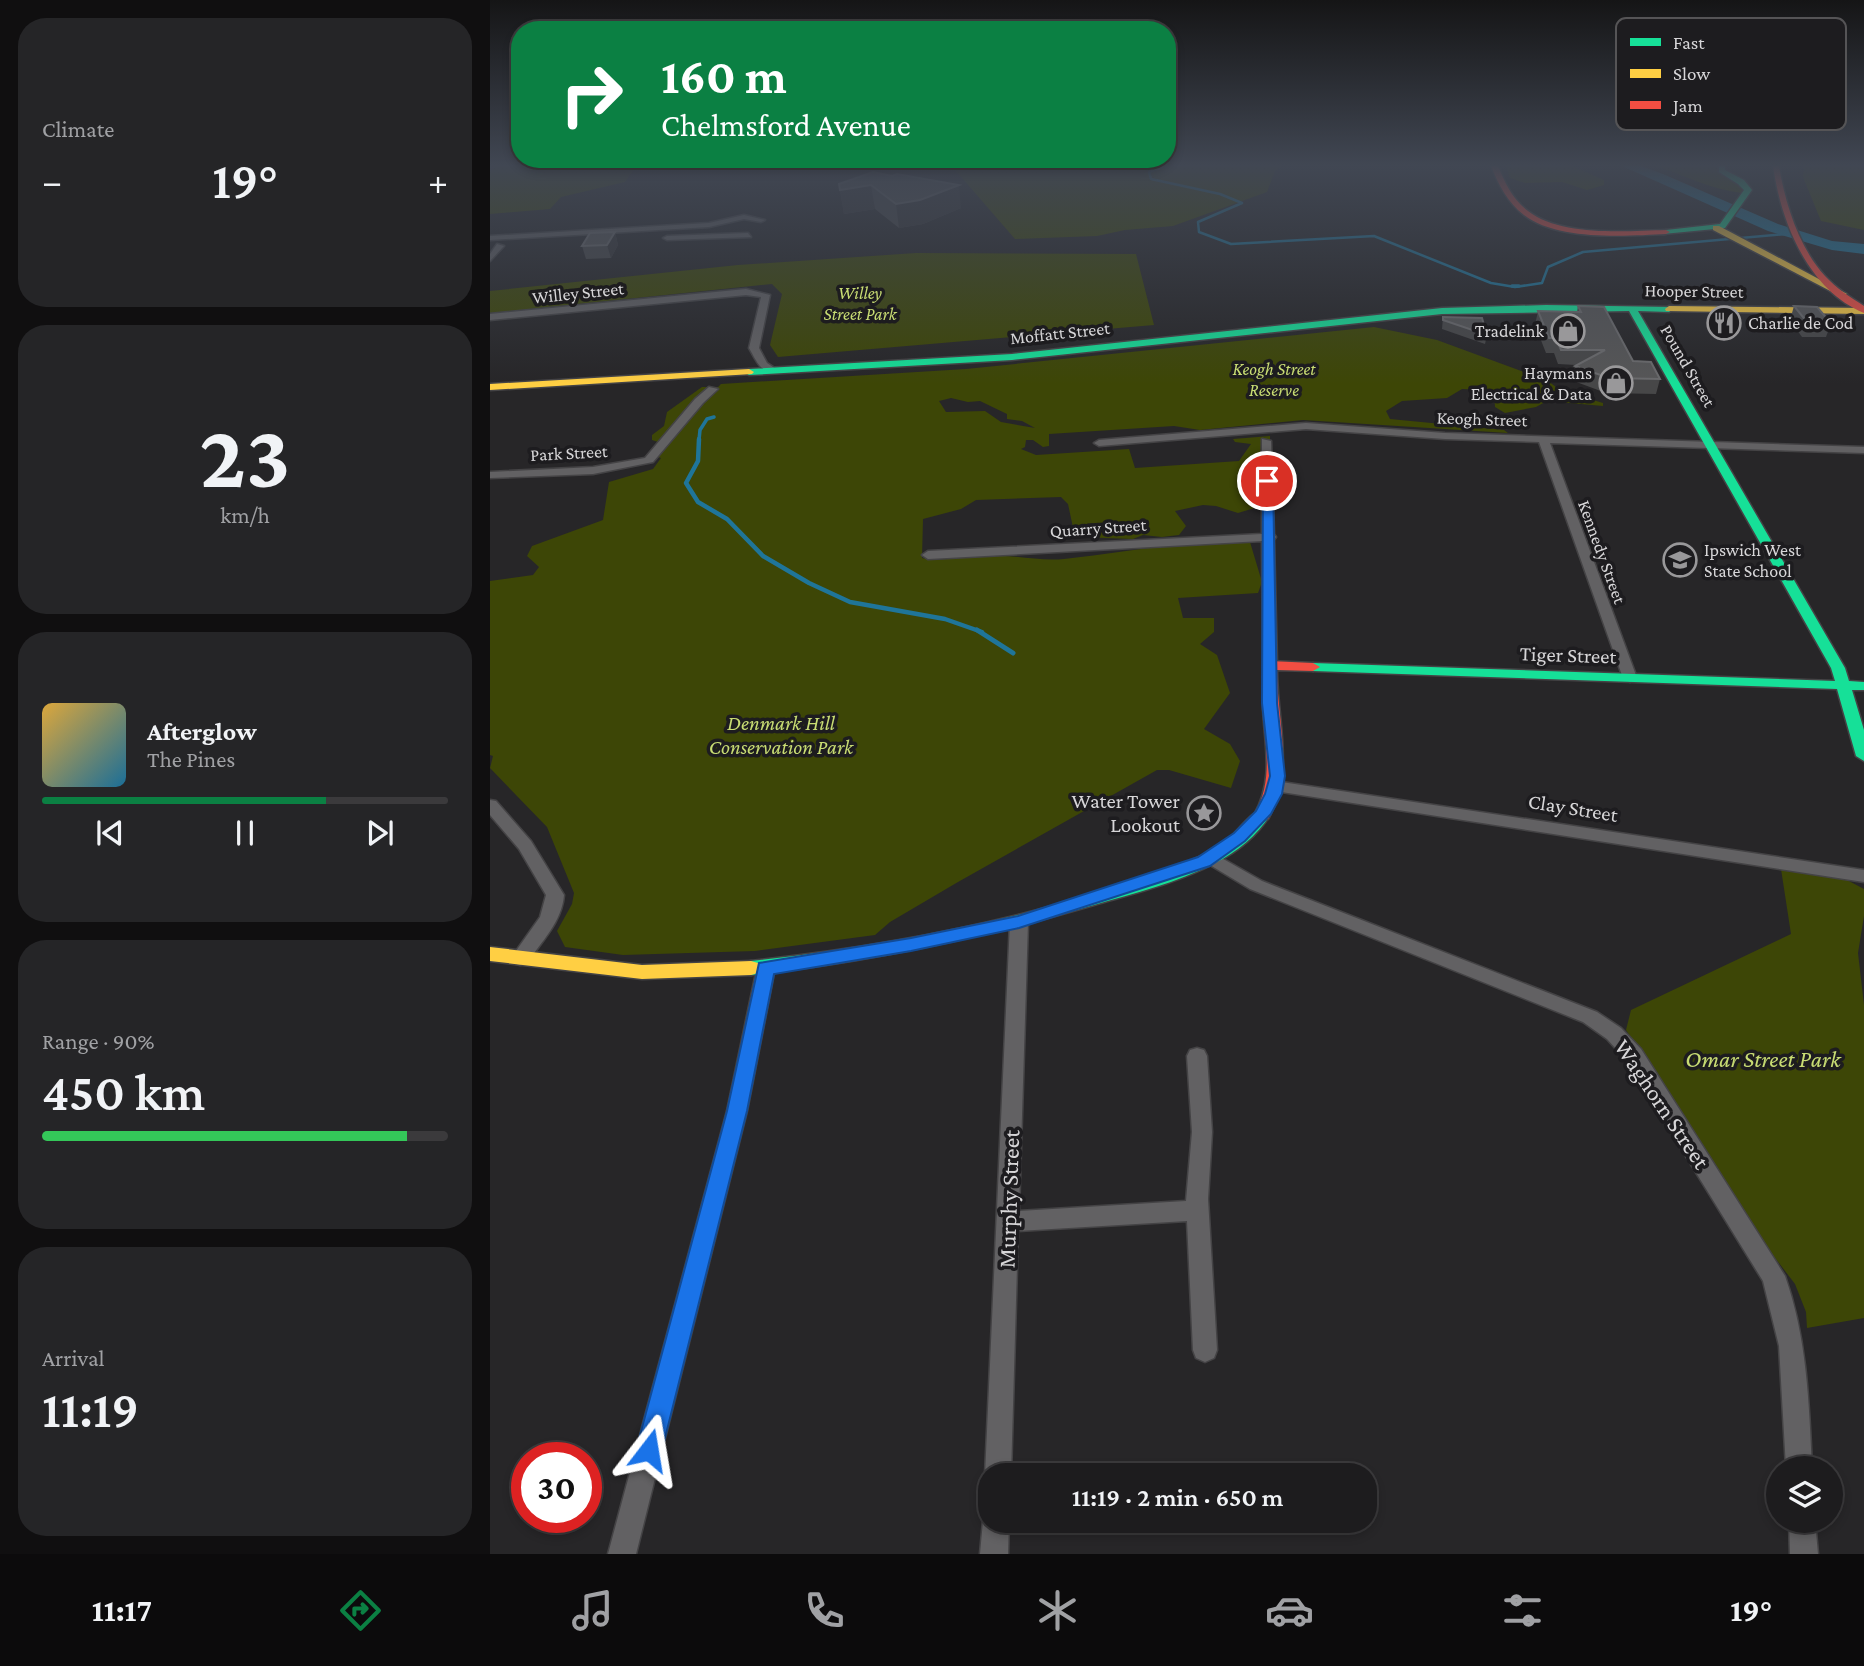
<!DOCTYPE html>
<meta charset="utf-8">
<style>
:root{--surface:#1d1c1e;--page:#252527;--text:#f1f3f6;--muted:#a0a1a4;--line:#3b3a3c;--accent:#0b8043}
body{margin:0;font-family:"Crimson Pro",serif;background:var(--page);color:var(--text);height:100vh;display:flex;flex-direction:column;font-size:26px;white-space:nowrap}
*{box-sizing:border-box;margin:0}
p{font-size:23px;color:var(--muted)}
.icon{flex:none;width:38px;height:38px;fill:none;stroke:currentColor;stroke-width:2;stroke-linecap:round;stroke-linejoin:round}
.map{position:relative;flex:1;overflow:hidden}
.panel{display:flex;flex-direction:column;gap:18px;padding:18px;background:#100f10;width:490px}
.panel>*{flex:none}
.hud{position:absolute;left:21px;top:21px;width:665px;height:147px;border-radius:28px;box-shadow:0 4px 10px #0003,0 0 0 2px var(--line);background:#0b8043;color:#fff;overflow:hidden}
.buttons{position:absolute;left:1276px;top:1456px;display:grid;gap:14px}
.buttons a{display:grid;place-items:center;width:77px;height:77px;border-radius:50%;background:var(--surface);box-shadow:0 4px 10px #0003,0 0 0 2px var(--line);font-size:35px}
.speed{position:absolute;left:21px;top:1442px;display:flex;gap:14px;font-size:35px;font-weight:700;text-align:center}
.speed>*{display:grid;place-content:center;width:91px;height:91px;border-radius:50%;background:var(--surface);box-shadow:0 4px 10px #0003,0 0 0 2px var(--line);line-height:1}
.speed .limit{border:10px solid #d22;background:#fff;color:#111}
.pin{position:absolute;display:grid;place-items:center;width:60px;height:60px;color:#fff;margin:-30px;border:4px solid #fff;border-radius:50%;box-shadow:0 2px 7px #0007}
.me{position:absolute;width:77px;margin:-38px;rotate:14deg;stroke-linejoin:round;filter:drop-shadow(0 0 5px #0008)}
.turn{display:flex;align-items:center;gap:24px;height:147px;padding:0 35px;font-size:32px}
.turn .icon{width:91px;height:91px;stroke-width:2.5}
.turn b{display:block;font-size:49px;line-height:60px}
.big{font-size:52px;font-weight:600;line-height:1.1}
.panel .widget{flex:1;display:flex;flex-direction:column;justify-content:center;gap:10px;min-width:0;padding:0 24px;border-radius:28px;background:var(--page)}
.panel .dial{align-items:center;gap:0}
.dial b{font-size:91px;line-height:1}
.song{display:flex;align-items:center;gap:21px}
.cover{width:84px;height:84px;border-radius:10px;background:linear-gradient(135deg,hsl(40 70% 55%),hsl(200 70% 35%))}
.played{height:7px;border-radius:4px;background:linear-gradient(90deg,var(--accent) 70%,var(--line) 70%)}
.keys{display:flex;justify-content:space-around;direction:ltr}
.heat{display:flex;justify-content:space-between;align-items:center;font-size:38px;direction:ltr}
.charge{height:10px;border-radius:5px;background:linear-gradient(90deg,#34c759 90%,var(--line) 0)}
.trip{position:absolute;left:488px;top:1463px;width:399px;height:70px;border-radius:28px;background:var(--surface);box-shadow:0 4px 10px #0003,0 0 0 2px var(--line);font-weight:600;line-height:70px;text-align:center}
.tab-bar{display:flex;height:112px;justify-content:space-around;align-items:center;background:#0c0b0c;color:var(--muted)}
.tab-bar .icon{width:49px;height:49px}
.tab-bar .selected{color:var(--accent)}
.tab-bar b{font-size:32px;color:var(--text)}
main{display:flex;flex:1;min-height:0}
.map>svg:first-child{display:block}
.green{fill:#3d4606;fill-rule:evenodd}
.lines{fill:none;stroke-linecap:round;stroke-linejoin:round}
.stream-far3{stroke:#1f7599;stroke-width:2.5}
.stream-far2{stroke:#1f7599;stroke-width:3.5}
.stream-far1{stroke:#1f7599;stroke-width:4.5}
.stream{stroke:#1f7599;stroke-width:5}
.river{fill:#1f7599;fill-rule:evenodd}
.street-casing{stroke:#444345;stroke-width:3}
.fast-casing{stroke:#444345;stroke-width:3}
.slow-casing{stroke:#444345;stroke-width:3}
.jam-casing{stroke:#444345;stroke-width:3}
.street{fill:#626163;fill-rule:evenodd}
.fast{fill:#16e098;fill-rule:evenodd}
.slow{fill:#ffcf43;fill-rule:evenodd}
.jam{fill:#f24e42;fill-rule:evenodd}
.wall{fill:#474748}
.shaded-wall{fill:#343335}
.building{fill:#565657;stroke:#6a6a6c;stroke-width:2}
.route{fill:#1a73e8;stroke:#114b97;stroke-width:2}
.labels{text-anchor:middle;stroke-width:7;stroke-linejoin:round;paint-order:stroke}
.far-street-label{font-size:18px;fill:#d7d6d8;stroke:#1d1c1f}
.far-park-label{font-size:18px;font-style:italic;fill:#c8dc73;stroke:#1d1c1f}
.far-poi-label{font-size:18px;fill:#d7d6d8;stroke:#1d1c1f;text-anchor:start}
.street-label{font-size:21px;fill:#d7d6d8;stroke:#1d1c1f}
.park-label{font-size:21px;font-style:italic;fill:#c8dc73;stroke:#1d1c1f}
.poi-label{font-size:21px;fill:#d7d6d8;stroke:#1d1c1f;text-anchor:end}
.near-park-label{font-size:24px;font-style:italic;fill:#c8dc73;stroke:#1d1c1f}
.near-street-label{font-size:24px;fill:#d7d6d8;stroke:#1d1c1f}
.key{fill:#1d1c1f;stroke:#555456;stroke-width:2}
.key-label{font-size:19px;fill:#d7d6d8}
</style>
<main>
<section class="panel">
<div class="widget"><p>Climate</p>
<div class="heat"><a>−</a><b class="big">19°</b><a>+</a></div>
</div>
<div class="widget dial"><b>23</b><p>km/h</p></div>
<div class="widget">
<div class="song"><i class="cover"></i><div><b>Afterglow</b><p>The Pines</p></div></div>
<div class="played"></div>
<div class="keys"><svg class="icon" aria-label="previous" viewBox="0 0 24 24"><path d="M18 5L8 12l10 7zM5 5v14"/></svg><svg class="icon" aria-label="pause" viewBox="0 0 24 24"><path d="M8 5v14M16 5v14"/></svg><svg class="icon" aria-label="next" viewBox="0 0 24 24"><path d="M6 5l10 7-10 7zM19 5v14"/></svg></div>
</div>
<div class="widget"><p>Range · 90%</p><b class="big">450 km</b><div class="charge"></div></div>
<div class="widget"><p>Arrival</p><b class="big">11:19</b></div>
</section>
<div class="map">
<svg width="1374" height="1554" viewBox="0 0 1374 1554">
<rect width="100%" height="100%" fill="#272628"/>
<!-- green -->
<g class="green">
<path d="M0 166H146L135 182 71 197 60 209 0 214Z"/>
<path d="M465 166H792L785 171 777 192 683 226 635 230 607 236 525 239 466 171Z"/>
<path d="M1016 166H1083L1114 180V185L1097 190 1072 182 1035 183 1020 178Z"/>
<path d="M1165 166H1227L1228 172 1252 188V193C1222 190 1194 175 1165 166Z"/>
<path d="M1314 166H1374V230L1331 221 1313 177Z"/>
<path d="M426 253 646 254 664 325 288 357 280 345 292 294 282 284 0 313V291L248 265Z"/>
<path d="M884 327 947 340 1058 381 1070 390 1113 403V406L1057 401 1046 407 1015 413 1005 407 1004 393 996 390 972 389 957 398 912 401 896 411 900 419 1014 430 1018 433 813 420 710 430 684 426 559 434V446L553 447 543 440H536L535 447 531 449 546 455 639 449 645 468 749 461 761 444 745 442 743 439 780 436V440L771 442 768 507 748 513 726 506 713 505 685 511 696 526 689 535 672 537 653 535 643 539 585 537 578 504 571 497 486 500 471 509 433 519 432 558 441 560C466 559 491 555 516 556 536 557 554 561 574 559 613 555 652 548 691 544 713 542 737 544 760 542L772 582 768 593 688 598 693 618H724V632L710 644 727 655 740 693 714 729 740 744 750 761 741 788 679 770H667L468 882 400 922 385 935 265 951 133 955 75 947 67 931 82 904 84 893 57 827 0 768 3 756 0 755V581L43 575 49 567 37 556 42 546 113 520 119 482 163 469 171 458 165 456 168 442 162 440V435L174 426 177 412 212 387H228L231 384 476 369ZM461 398 478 402 490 401 517 414V419L532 421 545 428 511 422 495 411 456 412 449 401Z"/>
<path d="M1291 869 1355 879 1374 889V916L1368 953 1374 1005V1318L1317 1328 1316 1312 1305 1284 1266 1233 1136 1030 1141 1010 1301 934Z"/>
</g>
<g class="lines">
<!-- stream-far3 -->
<path class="stream-far3" d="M676 166 659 172 661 179 730 194 752 203 708 222 709 232 741 244 884 236 1001 283 1025 287 1052 283 1058 267 1093 252 1296 234"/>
<!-- stream-far2 -->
<g class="stream-far2">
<path d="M1022 286H1029"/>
<path d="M209 440 210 430 217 419 224 417"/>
</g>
<!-- stream-far1 -->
<path class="stream-far1" d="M209 439 208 461 196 483 208 502 237 519 273 556 319 583 360 602 455 619 492 632"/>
<!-- stream -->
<path class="stream" d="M487 630 523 653"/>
<!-- river -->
<path class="river" d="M1132 166H1151L1173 174 1288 224 1342 241 1374 244V254L1342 250 1278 231Z"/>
<defs>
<g id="street">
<path d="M254 215 275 220 271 222 254 219 219 227 0 240V236L219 223Z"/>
<path d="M258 233 261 237 177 240 173 238 177 236Z"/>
<path d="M7 244 14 246 0 261V254Z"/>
<path d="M256 289 280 295 269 348 277 363 286 369V373C271 374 266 360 259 348L271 297 256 295 0 320V314Z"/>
<path d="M219 387 228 389 213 403 163 462 103 474 0 478V472L103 467 155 458 205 399Z"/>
<path d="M816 423 955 433 1374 447V453L1060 443 1147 678 1140 682 1133 678 1049 442 955 439 816 429 609 446 604 443 609 440Z"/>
<path d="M772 439 781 441 784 534 786 537 784 540 787 665 785 668H775L773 665 772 541 438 559 432 555 438 551 772 534Z"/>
<path d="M785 781 1374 870V882L779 790 777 786Z"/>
<path d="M0 800 6 801 41 841 74 895C72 922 51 942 37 963L30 965 23 963 21 958 50 917 56 895 29 849 0 815Z"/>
<path d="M721 852 772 881 1107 1012 1131 1028 1151 1049 1295 1276C1317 1338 1319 1403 1322 1468H1296L1289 1346 1273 1281 1137 1061 1117 1039 1093 1022 760 889 715 862 713 858 715 854Z"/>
<path d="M529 915 535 917 538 922 529 1211 696 1201 702 1132 697 1056 700 1050 707 1048 714 1050 717 1056 722 1132 718 1199 727 1350 724 1358 715 1362 706 1358 703 1350 697 1221 528 1231 521 1475H500V1485L495 1475 520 922 523 917Z"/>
<path d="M276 961 283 963 285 968 257 1111 146 1554H118L237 1111 267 968 269 963Z"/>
<path d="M500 1510V1521H519L518 1554H490L493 1521 497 1512Z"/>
<path d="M1299 1521H1325L1328 1554H1300Z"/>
</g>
<g id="fast">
<path d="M1229 166H1235V170L1254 180 1262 190 1235 228 1173 234 1176 230 1230 224 1254 190 1248 184 1229 172Z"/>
<path d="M1056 305 1182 307 1183 309 1179 312 1148 311 1355 668 1359 681 1374 682V690H1362L1374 730V761L1366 756 1347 689 823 671 816 667 823 663 1345 681 1341 668 1139 311 952 314 522 360 259 375 254 372 259 369 522 354 952 308Z"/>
<path d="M772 810 778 811 780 815C767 836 747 852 725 863 687 883 645 893 604 905 491 938 378 962 261 975L254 973 252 968 254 963 261 961C402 946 546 918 680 869 700 862 720 853 737 840 748 832 759 813 772 810Z"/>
</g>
<g id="slow">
<path d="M1223 226H1229L1357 294 1350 296 1223 230Z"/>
<path d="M1179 306 1374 308V314L1176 311 1175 309Z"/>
<path d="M259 369 264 372 262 374 0 390V384Z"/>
<path d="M0 947 152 965 261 961 268 963 270 968 268 973 261 975 152 979 0 961Z"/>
</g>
<g id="jam">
<path d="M1001 166H1008C1015 183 1023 200 1038 211 1071 237 1136 231 1176 230L1180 232 1176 234C1135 236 1068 241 1034 215 1018 203 1008 184 1001 166Z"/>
<path d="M1283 166H1289C1295 203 1309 248 1335 276 1346 288 1360 297 1374 306V313C1318 290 1291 222 1283 166Z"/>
<path d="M780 661 823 663 830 667 823 671 787 670C787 721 805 773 778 819L772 820 764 815C784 780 775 747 773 709 772 694 773 680 773 665Z"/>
</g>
</defs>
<!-- street casing -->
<use href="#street" class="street-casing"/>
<!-- fast casing -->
<use href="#fast" class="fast-casing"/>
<!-- slow casing -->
<use href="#slow" class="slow-casing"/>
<!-- jam casing -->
<use href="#jam" class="jam-casing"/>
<!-- street -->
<use href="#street" class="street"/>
<!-- fast -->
<use href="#fast" class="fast"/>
<!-- slow -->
<use href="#slow" class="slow"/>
<!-- jam -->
<use href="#jam" class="jam"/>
</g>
<!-- wall -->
<g class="wall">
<path d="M383 172 471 208 433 224 409 228 385 209 354 214 349 184Z"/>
<path d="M125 232 128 245 121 258 96 259 92 246Z"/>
<path d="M1088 306 1143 361 1170 379 1166 394 1116 393 1081 380 1085 366 1086 365 1068 364 1064 353H1056L1045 325 1048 311 1087 312Z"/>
<path d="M1304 306 1341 323 1336 337H1312L1300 320Z"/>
<path d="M953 317 997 335 995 344 952 329Z"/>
</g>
<!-- shaded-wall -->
<g class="shaded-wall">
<path d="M0 166H7L0 171Z"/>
<path d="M381 185 385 209 354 214 350 190Z"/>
<path d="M469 185 471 208 433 224 409 228 406 204Z"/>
<path d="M125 232 128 245 121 258 117 245Z"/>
</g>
<!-- building -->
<g class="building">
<path d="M383 172 402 176 407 174 469 185 430 200 406 204 381 185 350 190 349 184Z"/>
<path d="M125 232 117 245 92 246 100 233Z"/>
<path d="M1088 306 1114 307 1143 361 1161 362 1170 379 1119 378 1085 366 1115 350H1071L1066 338H1059L1048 311 1091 312Z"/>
<path d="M1304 306 1327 307 1341 323 1317 322Z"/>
<path d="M953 317 992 318 997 335 953 320Z"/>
</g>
<!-- sky -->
<linearGradient id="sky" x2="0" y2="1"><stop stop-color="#151516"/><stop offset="0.43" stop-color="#414753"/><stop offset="1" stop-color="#414753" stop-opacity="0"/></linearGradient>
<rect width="1374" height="384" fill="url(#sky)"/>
<!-- route -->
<path class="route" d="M773 478 783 481 787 703 795 776 792 794 781 814 755 841 720 866 529 928 421 951 284 974 257 1111 172 1450 168 1459 159 1463 150 1459 146 1450 237 1111 269 963 421 938 528 916 708 857 744 833 766 811 775 794 780 776 772 703Z"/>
<!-- icons -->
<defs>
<symbol id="restaurant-ring" viewBox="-11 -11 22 22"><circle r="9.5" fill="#1d1c1f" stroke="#99989a" stroke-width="1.5"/><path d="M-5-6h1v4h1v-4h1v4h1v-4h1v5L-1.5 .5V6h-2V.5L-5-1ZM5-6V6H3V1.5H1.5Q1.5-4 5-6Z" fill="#99989a"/></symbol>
<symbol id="shop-ring" viewBox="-11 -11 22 22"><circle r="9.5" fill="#1d1c1f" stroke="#99989a" stroke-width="1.5"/><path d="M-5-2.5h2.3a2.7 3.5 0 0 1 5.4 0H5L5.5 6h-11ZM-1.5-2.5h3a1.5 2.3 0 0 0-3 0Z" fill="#99989a"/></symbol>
<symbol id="school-ring" viewBox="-11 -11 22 22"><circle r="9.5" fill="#1d1c1f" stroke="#99989a" stroke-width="1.5"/><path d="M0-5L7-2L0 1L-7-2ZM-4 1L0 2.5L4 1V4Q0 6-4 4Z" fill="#99989a"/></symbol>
<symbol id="sight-ring" viewBox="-11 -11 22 22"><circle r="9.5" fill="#1d1c1f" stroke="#99989a" stroke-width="1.5"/><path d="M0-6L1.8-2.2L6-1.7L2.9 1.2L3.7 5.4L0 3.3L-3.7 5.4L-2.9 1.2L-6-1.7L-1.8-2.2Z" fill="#99989a"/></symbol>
</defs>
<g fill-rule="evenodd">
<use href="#restaurant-ring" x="1215" y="304" width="38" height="38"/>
<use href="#shop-ring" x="1059" y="312" width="38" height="38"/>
<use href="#shop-ring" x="1107" y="364" width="38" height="38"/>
<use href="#school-ring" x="1171" y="541" width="38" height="38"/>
<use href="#sight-ring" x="695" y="794" width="38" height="38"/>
</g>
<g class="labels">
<!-- far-street labels -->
<g class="far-street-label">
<text transform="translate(1204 291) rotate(1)" y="6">Hooper Street</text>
<text transform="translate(88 293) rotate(-6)" y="6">Willey Street</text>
<text transform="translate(570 333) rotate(-6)" y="6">Moffatt Street</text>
<text transform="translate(1198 366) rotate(60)" y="6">Pound Street</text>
<text transform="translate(992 419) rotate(2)" y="6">Keogh Street</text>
<text transform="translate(79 453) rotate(-3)" y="6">Park Street</text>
<text transform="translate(608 528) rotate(-4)" y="6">Quarry Street</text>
<text transform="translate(1112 552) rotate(70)" y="6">Kennedy Street</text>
</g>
<!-- far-park labels -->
<g class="far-park-label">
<text x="370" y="299">Willey<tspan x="370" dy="21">Street Park</tspan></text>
<text x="784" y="375">Keogh Street<tspan x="784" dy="21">Reserve</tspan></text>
</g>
<!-- far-poi labels -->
<g class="far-poi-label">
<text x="1258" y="329">Charlie de Cod</text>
<text x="1054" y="337" text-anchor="end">Tradelink</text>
<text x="1102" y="379" text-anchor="end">Haymans<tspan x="1102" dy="21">Electrical &amp; Data</tspan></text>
<text x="1214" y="556">Ipswich West<tspan x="1214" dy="21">State School</tspan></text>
</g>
<!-- street labels -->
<g class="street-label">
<text transform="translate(1078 655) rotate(2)" y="7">Tiger Street</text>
<text transform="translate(1083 808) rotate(9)" y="7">Clay Street</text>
</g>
<!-- park labels -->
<g class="park-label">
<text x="291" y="730">Denmark Hill<tspan x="291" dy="24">Conservation Park</tspan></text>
</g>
<!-- poi labels -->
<g class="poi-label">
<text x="690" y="808">Water Tower<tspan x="690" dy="24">Lookout</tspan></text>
</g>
<!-- near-park labels -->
<g class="near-park-label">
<text x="1273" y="1067">Omar Street Park</text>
</g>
<!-- near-street labels -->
<g class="near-street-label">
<text transform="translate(1172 1104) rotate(56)" y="8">Waghorn Street</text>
<text transform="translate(519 1199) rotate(-88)" y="8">Murphy Street</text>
</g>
</g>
<!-- legend -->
<rect x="1126" y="18" width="230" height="112" rx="10" class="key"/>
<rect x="1140" y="38" width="31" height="8" fill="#16e098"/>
<rect x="1140" y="69" width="31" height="9" fill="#ffcf43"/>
<rect x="1140" y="101" width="31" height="8" fill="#f24e42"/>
<g class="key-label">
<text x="1183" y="49">Fast</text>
<text x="1183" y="80">Slow</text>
<text x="1183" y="112">Jam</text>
</g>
</svg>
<div class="buttons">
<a><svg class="icon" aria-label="layers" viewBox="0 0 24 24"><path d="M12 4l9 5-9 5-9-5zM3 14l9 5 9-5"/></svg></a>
</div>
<div class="speed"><div class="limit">30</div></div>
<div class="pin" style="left:777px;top:481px;background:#d93025"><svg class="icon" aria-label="arrive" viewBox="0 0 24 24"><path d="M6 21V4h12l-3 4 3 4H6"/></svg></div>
<svg class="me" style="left:159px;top:1450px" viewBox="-20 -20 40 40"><path d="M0-17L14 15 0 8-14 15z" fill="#1a73e8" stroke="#fff" stroke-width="4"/></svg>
<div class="trip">11:19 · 2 min · 650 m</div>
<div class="hud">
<div class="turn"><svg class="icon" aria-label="right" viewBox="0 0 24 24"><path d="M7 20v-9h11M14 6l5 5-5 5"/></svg><div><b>160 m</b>Chelmsford Avenue</div></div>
</div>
</div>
</main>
<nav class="tab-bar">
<b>11:17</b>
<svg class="icon selected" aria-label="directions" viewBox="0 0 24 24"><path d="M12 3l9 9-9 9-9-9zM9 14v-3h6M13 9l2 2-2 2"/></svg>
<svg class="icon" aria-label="music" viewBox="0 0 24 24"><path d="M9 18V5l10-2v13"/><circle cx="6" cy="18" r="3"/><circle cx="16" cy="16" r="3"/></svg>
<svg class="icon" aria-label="phone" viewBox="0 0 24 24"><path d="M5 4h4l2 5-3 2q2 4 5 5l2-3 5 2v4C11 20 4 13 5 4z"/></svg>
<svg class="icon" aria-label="climate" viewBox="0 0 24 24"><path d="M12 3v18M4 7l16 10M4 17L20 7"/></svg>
<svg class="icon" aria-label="car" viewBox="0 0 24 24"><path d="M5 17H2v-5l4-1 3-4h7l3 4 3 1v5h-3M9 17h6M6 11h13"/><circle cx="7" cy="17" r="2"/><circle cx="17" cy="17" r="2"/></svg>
<svg class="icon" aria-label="filters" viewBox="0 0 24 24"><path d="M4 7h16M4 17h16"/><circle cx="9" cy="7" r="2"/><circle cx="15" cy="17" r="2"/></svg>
<b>19°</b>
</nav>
